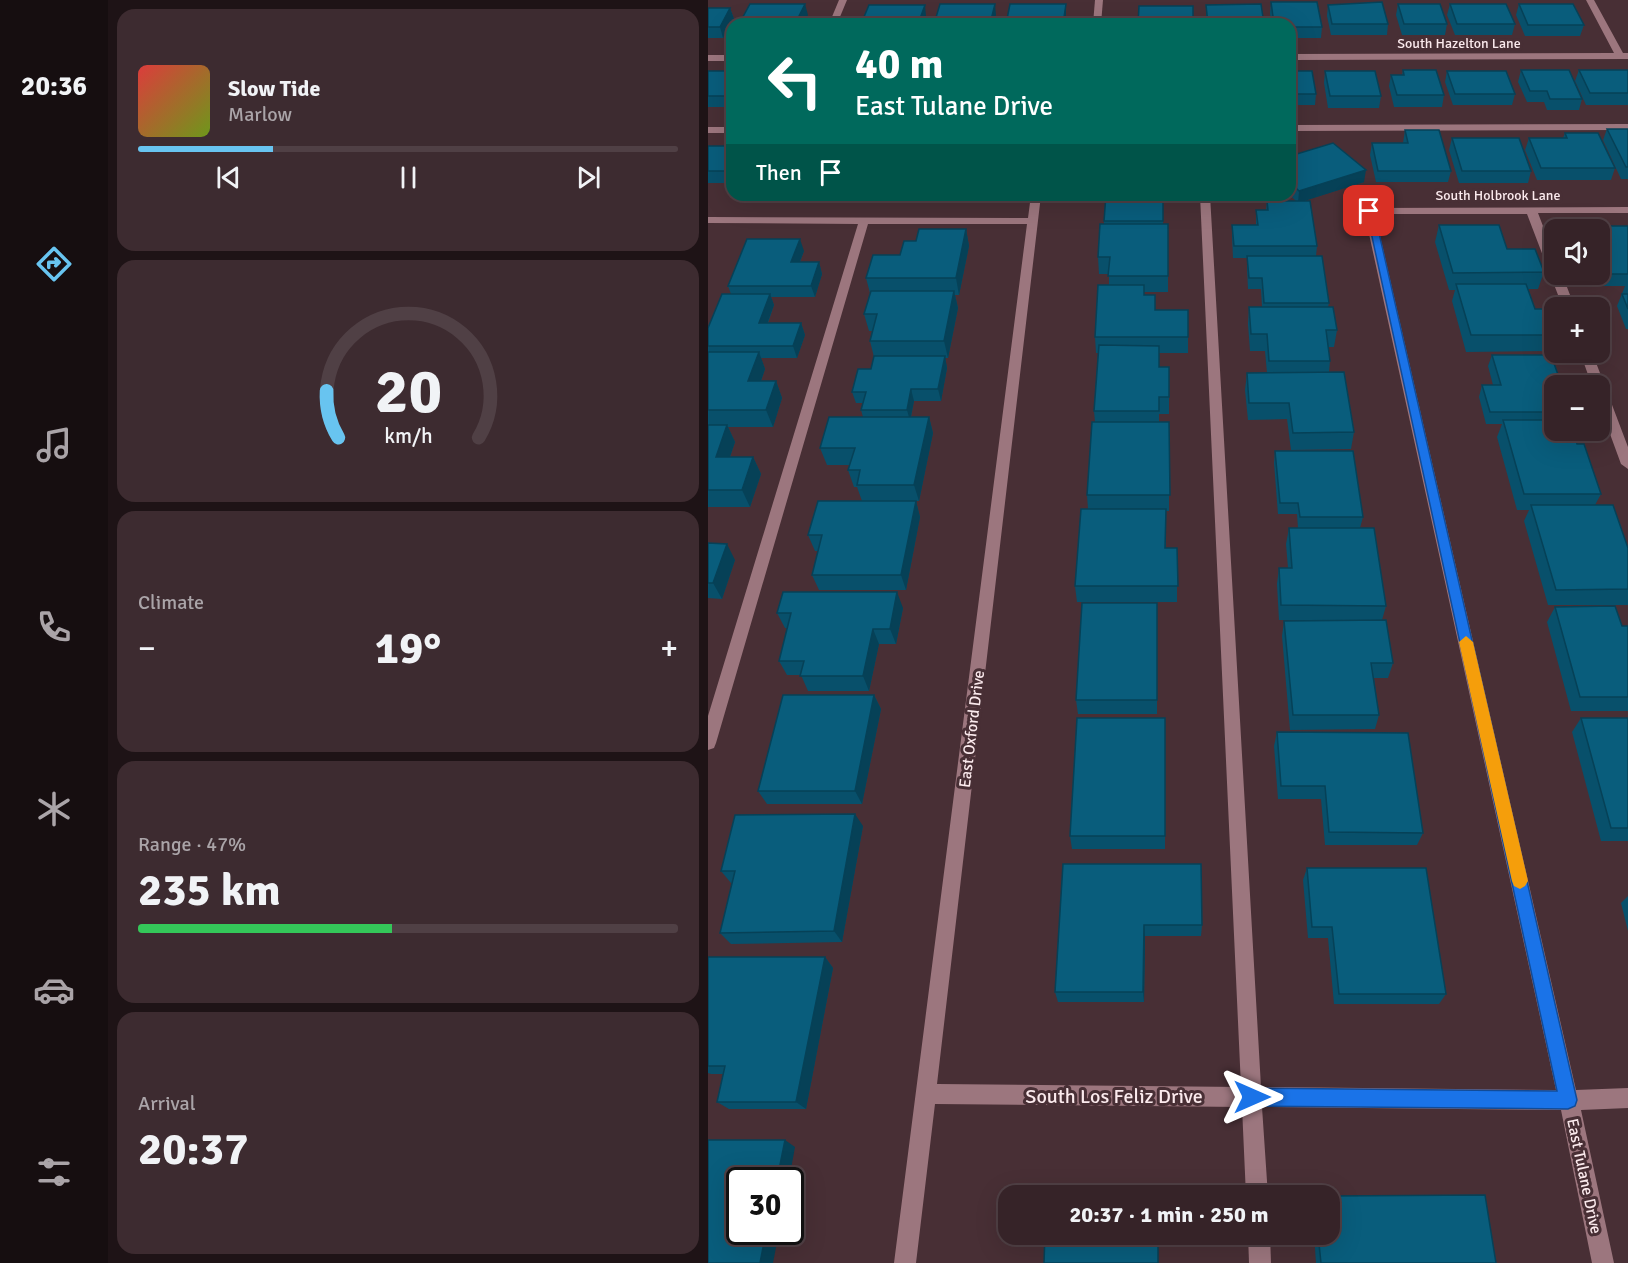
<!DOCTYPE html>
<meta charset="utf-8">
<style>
:root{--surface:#362328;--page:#3d2b30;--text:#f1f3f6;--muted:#aaa4a8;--line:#504045;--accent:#68c4f0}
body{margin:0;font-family:Signika,sans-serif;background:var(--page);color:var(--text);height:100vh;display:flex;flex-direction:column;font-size:22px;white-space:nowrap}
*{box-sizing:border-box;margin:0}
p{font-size:20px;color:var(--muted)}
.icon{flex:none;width:33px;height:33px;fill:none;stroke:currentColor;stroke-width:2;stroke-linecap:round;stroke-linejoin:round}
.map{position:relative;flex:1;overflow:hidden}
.sheet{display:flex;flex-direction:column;gap:9px;padding:9px;background:#1e1316;width:600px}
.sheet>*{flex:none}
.hud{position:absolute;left:18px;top:18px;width:570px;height:183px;border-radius:18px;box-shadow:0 6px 24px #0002,0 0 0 2px var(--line);background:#00695c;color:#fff;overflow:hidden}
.tools{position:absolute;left:836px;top:219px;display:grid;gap:12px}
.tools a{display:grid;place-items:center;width:66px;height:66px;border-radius:12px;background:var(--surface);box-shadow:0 6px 24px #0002,0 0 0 2px var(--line);font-size:30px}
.speed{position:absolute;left:18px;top:1167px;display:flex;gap:12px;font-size:30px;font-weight:700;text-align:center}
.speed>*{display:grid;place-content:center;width:78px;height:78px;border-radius:50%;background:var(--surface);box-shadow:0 6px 24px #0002,0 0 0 2px var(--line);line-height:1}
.speed .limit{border:3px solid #111;border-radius:9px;background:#fff;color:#111}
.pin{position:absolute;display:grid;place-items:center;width:51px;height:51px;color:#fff;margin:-26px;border-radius:12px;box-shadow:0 3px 9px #0006}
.me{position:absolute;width:66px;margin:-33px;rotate:90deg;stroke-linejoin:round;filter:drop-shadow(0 0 4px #0008)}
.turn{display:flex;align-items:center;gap:21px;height:126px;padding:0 30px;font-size:27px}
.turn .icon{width:78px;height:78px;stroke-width:2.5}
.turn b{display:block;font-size:42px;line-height:51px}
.then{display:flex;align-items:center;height:57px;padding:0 30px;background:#0003;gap:12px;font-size:22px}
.big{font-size:45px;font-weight:800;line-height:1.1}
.sheet .tile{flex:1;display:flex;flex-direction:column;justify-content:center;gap:9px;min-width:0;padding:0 21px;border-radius:18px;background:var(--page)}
.sheet .dial{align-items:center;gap:0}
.dial svg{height:156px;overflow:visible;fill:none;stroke:var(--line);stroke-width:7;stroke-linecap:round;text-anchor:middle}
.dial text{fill:var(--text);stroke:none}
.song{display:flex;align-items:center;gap:18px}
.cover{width:72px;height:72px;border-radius:9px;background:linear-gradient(135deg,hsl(0 70% 55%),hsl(80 70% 35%))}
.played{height:6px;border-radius:3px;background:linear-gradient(90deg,var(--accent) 25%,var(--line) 25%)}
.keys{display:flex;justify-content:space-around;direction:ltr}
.heat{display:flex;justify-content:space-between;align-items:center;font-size:33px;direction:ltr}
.charge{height:9px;border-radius:4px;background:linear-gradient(90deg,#34c759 47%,var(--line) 0)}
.trip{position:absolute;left:290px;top:1185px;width:342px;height:60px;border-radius:18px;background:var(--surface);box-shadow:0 6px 24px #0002,0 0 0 2px var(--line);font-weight:800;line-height:60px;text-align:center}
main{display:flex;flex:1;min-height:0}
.tabs{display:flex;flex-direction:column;width:108px;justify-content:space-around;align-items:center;background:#160e10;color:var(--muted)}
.tabs .icon{width:42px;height:42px}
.tabs .active{color:var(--accent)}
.tabs b{font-size:27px;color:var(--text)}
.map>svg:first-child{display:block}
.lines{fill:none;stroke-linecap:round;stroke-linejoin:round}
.minor{fill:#9c767e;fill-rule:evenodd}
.wall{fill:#08506b}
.shaded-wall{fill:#064157}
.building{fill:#095d7c;stroke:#064157;stroke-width:1.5}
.route{fill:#1a73e8;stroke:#114b97;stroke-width:1.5}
.slow{fill:#f59e0b}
.labels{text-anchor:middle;stroke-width:6;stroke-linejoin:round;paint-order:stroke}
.far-street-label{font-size:14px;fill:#fbeaed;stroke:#482f35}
.street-label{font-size:16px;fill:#fbeaed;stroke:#482f35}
.near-street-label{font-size:20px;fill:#fbeaed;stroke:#482f35}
</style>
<main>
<nav class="tabs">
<b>20:36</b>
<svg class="icon active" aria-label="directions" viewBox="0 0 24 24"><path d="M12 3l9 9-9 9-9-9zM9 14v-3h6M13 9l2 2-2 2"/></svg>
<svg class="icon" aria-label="music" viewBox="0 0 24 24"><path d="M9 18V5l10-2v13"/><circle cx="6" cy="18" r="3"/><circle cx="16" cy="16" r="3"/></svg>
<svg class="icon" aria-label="phone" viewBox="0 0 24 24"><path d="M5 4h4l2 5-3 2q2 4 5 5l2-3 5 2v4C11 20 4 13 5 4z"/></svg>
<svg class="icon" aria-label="climate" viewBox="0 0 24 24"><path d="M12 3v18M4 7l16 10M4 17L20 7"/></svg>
<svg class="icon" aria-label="car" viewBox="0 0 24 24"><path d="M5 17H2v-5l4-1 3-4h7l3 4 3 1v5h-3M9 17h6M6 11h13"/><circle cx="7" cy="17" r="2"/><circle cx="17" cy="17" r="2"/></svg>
<svg class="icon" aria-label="filters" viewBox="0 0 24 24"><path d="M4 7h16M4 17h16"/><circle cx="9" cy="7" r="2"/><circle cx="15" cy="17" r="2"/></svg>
</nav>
<section class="sheet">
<div class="tile">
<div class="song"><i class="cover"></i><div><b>Slow Tide</b><p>Marlow</p></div></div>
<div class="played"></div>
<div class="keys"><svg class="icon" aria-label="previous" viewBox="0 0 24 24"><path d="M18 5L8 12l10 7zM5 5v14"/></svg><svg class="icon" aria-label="pause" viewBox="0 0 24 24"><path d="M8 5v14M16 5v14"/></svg><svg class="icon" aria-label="next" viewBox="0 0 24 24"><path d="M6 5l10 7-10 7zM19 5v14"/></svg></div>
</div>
<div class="tile dial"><svg viewBox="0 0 100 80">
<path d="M14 69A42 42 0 1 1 86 69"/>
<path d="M14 69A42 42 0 0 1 8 45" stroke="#68c4f0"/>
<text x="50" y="56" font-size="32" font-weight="700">20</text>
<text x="50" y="72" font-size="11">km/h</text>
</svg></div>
<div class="tile"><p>Climate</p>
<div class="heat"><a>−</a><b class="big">19°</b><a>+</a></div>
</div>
<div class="tile"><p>Range · 47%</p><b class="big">235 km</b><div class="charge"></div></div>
<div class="tile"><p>Arrival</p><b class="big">20:37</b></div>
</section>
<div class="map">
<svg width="920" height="1263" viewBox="0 0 920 1263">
<rect width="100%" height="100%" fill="#482f35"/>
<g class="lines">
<!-- minor -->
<g class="minor">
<path d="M131 0H139L129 24H121Z"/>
<path d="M387 0H395L393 24H385Z"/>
<path d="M878 0H886L915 53H920V59L582 60V54L906 53Z"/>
<rect x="0" y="55" width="24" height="6"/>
<path d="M920 124V130L582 131V125Z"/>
<rect x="0" y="127" width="24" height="6"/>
<path d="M323 195H333L229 1084 533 1087 492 195H502L553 1087 848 1090 656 211 661 208 920 207V213H830L846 255V274H854L867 308H855L842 274 844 272 840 269 819 214H667L868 1090 920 1088V1108L873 1110 906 1263H884L853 1110 554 1107 560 1196H538L534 1107 227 1104 208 1263H186L319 224H160L8 743 6 748 0 750V716L150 224 0 223V217L320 218Z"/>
<path d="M872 352H884L920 447V469L913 464 891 404V386H884Z"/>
<path d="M540 1234H562L563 1263H541Z"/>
</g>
</g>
<!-- wall -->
<g class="wall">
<path d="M563 2 614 27 613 38H582V24H563L562 13Z"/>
<path d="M690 4 739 24 737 35H694L688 15Z"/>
<path d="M742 4 807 24 804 35H747L739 15Z"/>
<path d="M811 4 876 25 872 36H817L808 15Z"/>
<path d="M498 5 556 24H498Z"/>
<path d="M620 5 680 24 679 35H623L619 16Z"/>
<path d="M0 8H22L26 19 15 38H0Z"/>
<path d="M695 70 736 95 734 107H686L681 86 683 75H694Z"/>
<path d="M813 70 874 99 871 110H839L836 102H819L810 82Z"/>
<path d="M871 70H920V105H878L867 81Z"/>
<rect x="0" y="71" width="24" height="36"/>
<path d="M582 71 608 94 607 105H582Z"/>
<path d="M617 71 673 96 671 108H620L616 83Z"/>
<path d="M739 71 807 94 804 105H745L737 82Z"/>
<path d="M899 129H920V179H913L895 140Z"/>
<path d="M697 130 743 171 740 182H668L662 155 664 143H695Z"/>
<path d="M857 133 907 168 903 180H829L817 150 821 138H855Z"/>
<path d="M744 138 823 171 820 183H751L741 150Z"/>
<rect x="0" y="146" width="24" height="37"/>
<path d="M582 156 656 182 595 201 609 246 608 256 621 303 620 307 629 330 626 347H620L622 361 621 372 646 432 643 449 583 450 579 419 540 420 537 390 539 373H559L557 351H542L540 324 541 307H554L553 289H540L539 268V258H525L524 236V225H548V210H558L559 201H588L582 195Z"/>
<path d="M455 195V224H460V292H436V295L448 310 480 337V353H451V367H461V414H451V422H461V511H458V548H469V602H369L367 586 380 509 379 495 387 422 386 411 390 353H388L387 337 401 285V274H391L390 257 396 224V221Z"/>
<path d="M731 225 799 249 836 272 830 289H820L827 309 846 314V351L758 352 744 301 747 290H741L727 242Z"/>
<path d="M885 226H920V329H918L909 306 917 286H888L883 274H891V230H884Z"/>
<path d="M258 229 261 246 251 295H247L250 308 240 358H237L239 368 233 401H206L203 417H221L225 433 211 501H208L212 517 198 590H111L104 575 110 551H107L100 535 154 501 149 487H146L140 470 142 465H119L112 448 155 417 153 410 155 403H148L144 392 163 369 166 357 162 341 164 331H161L156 314 162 293 158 278 192 255 208 241Z"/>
<path d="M96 251 92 262H111L114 274 107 297H63L66 305 60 323H93L97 335 89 358H53L57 369 53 381H68L74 398 65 427H20L27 442 22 457H45L53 474 42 507H0V328L23 294 20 286Z"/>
<path d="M784 355 846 386V430L869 444 893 494 887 505 920 548V605H840L816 521 821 510H809L789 437 794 424H778L771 397 774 385H785L780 366Z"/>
<path d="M567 451 655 517 652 528 678 606 674 620 685 663 680 678H666L671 715 667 729 582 730 574 636 576 621H634L571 620 569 584 571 568H580L578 544 581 528H590L589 514H570L566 463Z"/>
<path d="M0 543 27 560 14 599 0 598Z"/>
<path d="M449 603V714H370L368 700Z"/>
<path d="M847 607 914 626H920V711H863L839 622Z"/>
<path d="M195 608 188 644H171L161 691H100L93 675H79L71 661 79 628H77L69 613Z"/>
<path d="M166 695 173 709 154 804H59L50 791Z"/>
<path d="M457 718V849H364L362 836Z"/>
<path d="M873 718H920V841H893L864 732Z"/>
<path d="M569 732 715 833 709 845H617L613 799H570L566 746Z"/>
<path d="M155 826 134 942 23 944 12 933 24 883H23L13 871Z"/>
<path d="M355 864 494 925 493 936H437L436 1002H350L347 992Z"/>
<path d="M599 868 738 994 731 1004H626L620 938H600L595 880Z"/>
<path d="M920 896V931L913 903Z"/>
<path d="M0 957H117L125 968 98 1109H21L9 1102 16 1074H3L0 1073Z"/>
<path d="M606 1234H621L788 1263H608Z"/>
</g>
<!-- shaded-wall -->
<g class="shaded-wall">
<path d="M97 4 100 15 95 24H87Z"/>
<path d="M287 4 288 15 286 24H282Z"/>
<path d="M358 4V15L357 24H355Z"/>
<path d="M217 5 218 16 216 24H210Z"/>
<path d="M22 8 26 19 15 38 12 27Z"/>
<path d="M658 170 656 182 590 203 591 191Z"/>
<path d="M258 229 261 246 251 295 248 278Z"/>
<path d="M92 239 96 251 87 274 83 262Z"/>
<path d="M111 262 114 274 107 297 103 286Z"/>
<path d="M246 291 250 308 240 358 236 341Z"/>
<path d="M62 294 66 305 55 335 51 323Z"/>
<path d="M93 323 97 335 89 358 85 346Z"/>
<path d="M51 352 57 369 47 398 40 381Z"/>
<path d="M237 356 239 368 233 401 230 389Z"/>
<path d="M68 381 74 398 65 427 58 410Z"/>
<path d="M203 389 206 401 202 421 199 410Z"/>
<path d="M221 417 225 433 211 501 206 485Z"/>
<path d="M19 425 27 442 16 474 8 457Z"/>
<path d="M45 457 53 474 42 507 34 490Z"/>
<path d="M208 501 212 517 198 590 193 575Z"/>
<path d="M19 544 27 560 14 599 5 583Z"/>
<path d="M189 592 195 608 188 644 182 629Z"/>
<path d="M165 629 171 644 161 691 155 676Z"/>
<path d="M166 695 173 709 154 804 147 791Z"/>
<path d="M147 814 155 826 134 942 126 931Z"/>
<path d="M436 925 437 936 436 1002 435 992Z"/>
<path d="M117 957 125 968 98 1109 88 1102Z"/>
<path d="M77 1140 87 1147 81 1180H69Z"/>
<path d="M58 1232H71L65 1263H52Z"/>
</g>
<!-- building -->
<g class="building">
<path d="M563 2H609L614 27H582V24H566Z"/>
<path d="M674 2 680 24H624L620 5Z"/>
<path d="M42 4H97L87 24H31Z"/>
<path d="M232 4H287L282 24H226Z"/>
<path d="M302 4H358L355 24H298Z"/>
<path d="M553 4 556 24H500L498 5Z"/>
<path d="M690 4H732L739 24H696Z"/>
<path d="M742 4H798L807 24H749Z"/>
<path d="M811 4H865L876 25H820Z"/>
<path d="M161 5H217L210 24H153Z"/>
<path d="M431 6H485V24H430Z"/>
<path d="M0 8H22L12 27H0Z"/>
<path d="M695 70H728L736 95H689L683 75H696Z"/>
<path d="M813 70H861L874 99H842L839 91H822Z"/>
<path d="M871 70H920V93H882Z"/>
<rect x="0" y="71" width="24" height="25"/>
<path d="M582 71H604L608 94H582Z"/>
<path d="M617 71H667L673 96H622Z"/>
<path d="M739 71H798L807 94H747Z"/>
<path d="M899 129H920V167H918Z"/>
<path d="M697 130H731L743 171H670L664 143H700Z"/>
<path d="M857 133H890L907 168H833L821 138H859Z"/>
<path d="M744 138H811L823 171H754Z"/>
<path d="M625 143 658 170 591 191 582 182V156Z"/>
<path d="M0 146H24L23 171H0Z"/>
<path d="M398 195H455V221H396Z"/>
<path d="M559 201H602L609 246H526L524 225H550L548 210H560Z"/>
<path d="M392 224H460V276H400L402 257H390Z"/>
<path d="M731 225H791L799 249H827L836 272 745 273Z"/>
<path d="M885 226H920V274H893L891 271V250H896L891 239V230H887Z"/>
<path d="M211 229H258L248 278H158L165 255H192L196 241H208Z"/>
<path d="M39 239H92L83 262H111L103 286H20Z"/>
<path d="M539 256H614L621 303H556L554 278H541Z"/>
<path d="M748 284H818L827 309H844L846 314V335H763Z"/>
<path d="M390 285H436V295H447V310H480V337H387Z"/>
<path d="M163 291H246L236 341H162L169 314H156Z"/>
<path d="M14 294H62L51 323H93L85 346H0V328Z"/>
<path d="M914 294H920V309Z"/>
<path d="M541 307H625L629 330H618L622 361H561L559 334H543Z"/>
<path d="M391 345 451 346V367H461V397H451V411H386Z"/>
<path d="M0 352H51L40 381H68L58 410H0Z"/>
<path d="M784 355H843L854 386H846V412H782L774 385H793Z"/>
<path d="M166 356H237L230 389H203L199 410H153L158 392H144L150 369H163Z"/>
<path d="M636 372 646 432 585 433 581 403H541L539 373Z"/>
<path d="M121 417H221L206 485H149L152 470H140L147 448H112Z"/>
<path d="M795 420H846V430H865L869 444H876L893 494H816Z"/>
<path d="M384 422H461L462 495H379Z"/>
<path d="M0 425H19L8 457H45L34 490H0Z"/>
<path d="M567 451H645L655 517H592L590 503H572Z"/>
<path d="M110 501H208L193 575H104L114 535H100Z"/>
<path d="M823 505H905L920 548V589L848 590Z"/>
<path d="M373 509H458L457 548H469L470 586H367Z"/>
<path d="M581 528H666L678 606 573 605 571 568H584Z"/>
<path d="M0 543 19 544 5 583H0Z"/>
<path d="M75 592H189L182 629H165L155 676H92L96 661H71L83 613H69Z"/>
<path d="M374 603H449V700H368Z"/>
<path d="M907 606 914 626H920V697H872L847 607Z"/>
<path d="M678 620 685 663H663L671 715H585L576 621Z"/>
<path d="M75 695H166L147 791H50Z"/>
<path d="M369 718H457V836H362Z"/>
<path d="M873 718H920V828H903Z"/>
<path d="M569 732 700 733 715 833 621 832 617 786H573Z"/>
<path d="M147 814 126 931 12 933 27 871H13L27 815Z"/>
<path d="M355 864H493L494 925H436L435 992H347Z"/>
<path d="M599 868H718L738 994H631L624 927H604Z"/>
<path d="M0 957H117L88 1102H9L17 1066H0Z"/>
<path d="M0 1140H77L69 1180H32V1232H58L52 1263H0Z"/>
<path d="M777 1195 788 1263H613L610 1234H621V1196Z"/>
<path d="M337 1234H450V1263H336Z"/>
</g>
<!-- route -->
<path class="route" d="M658 209 666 211 869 1100 867 1106 860 1109 544 1106 538 1103 535 1097 538 1091 544 1088 849 1091Z"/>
<!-- slow -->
<path class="slow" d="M758 636 765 642 820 881 817 886 812 889 806 886 804 881 751 642Z"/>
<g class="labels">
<!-- far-street labels -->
<g class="far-street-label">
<text x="751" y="48">South Hazelton Lane</text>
<text x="790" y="200">South Holbrook Lane</text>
</g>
<!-- street labels -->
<g class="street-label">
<text transform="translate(263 729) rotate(-83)" y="6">East Oxford Drive</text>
<text transform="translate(877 1176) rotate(78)" y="6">East Tulane Drive</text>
</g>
<!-- near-street labels -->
<g class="near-street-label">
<text x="406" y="1103">South Los Feliz Drive</text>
</g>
</g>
</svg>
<div class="tools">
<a><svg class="icon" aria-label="sound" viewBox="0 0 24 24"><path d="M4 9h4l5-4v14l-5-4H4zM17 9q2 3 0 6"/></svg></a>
<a>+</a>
<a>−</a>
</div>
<div class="speed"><div class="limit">30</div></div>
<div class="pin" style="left:661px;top:211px;background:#d93025"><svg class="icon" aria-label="arrive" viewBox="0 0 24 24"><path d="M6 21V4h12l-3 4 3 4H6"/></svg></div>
<svg class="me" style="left:544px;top:1097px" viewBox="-20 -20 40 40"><path d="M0-17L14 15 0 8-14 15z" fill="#1a73e8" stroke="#fff" stroke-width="4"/></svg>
<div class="trip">20:37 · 1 min · 250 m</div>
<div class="hud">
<div class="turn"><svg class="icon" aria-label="left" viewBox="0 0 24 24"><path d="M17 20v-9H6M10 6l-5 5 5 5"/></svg><div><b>40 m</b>East Tulane Drive</div></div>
<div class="then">Then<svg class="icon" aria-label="arrive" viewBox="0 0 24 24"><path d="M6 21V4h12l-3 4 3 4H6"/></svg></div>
</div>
</div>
</main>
